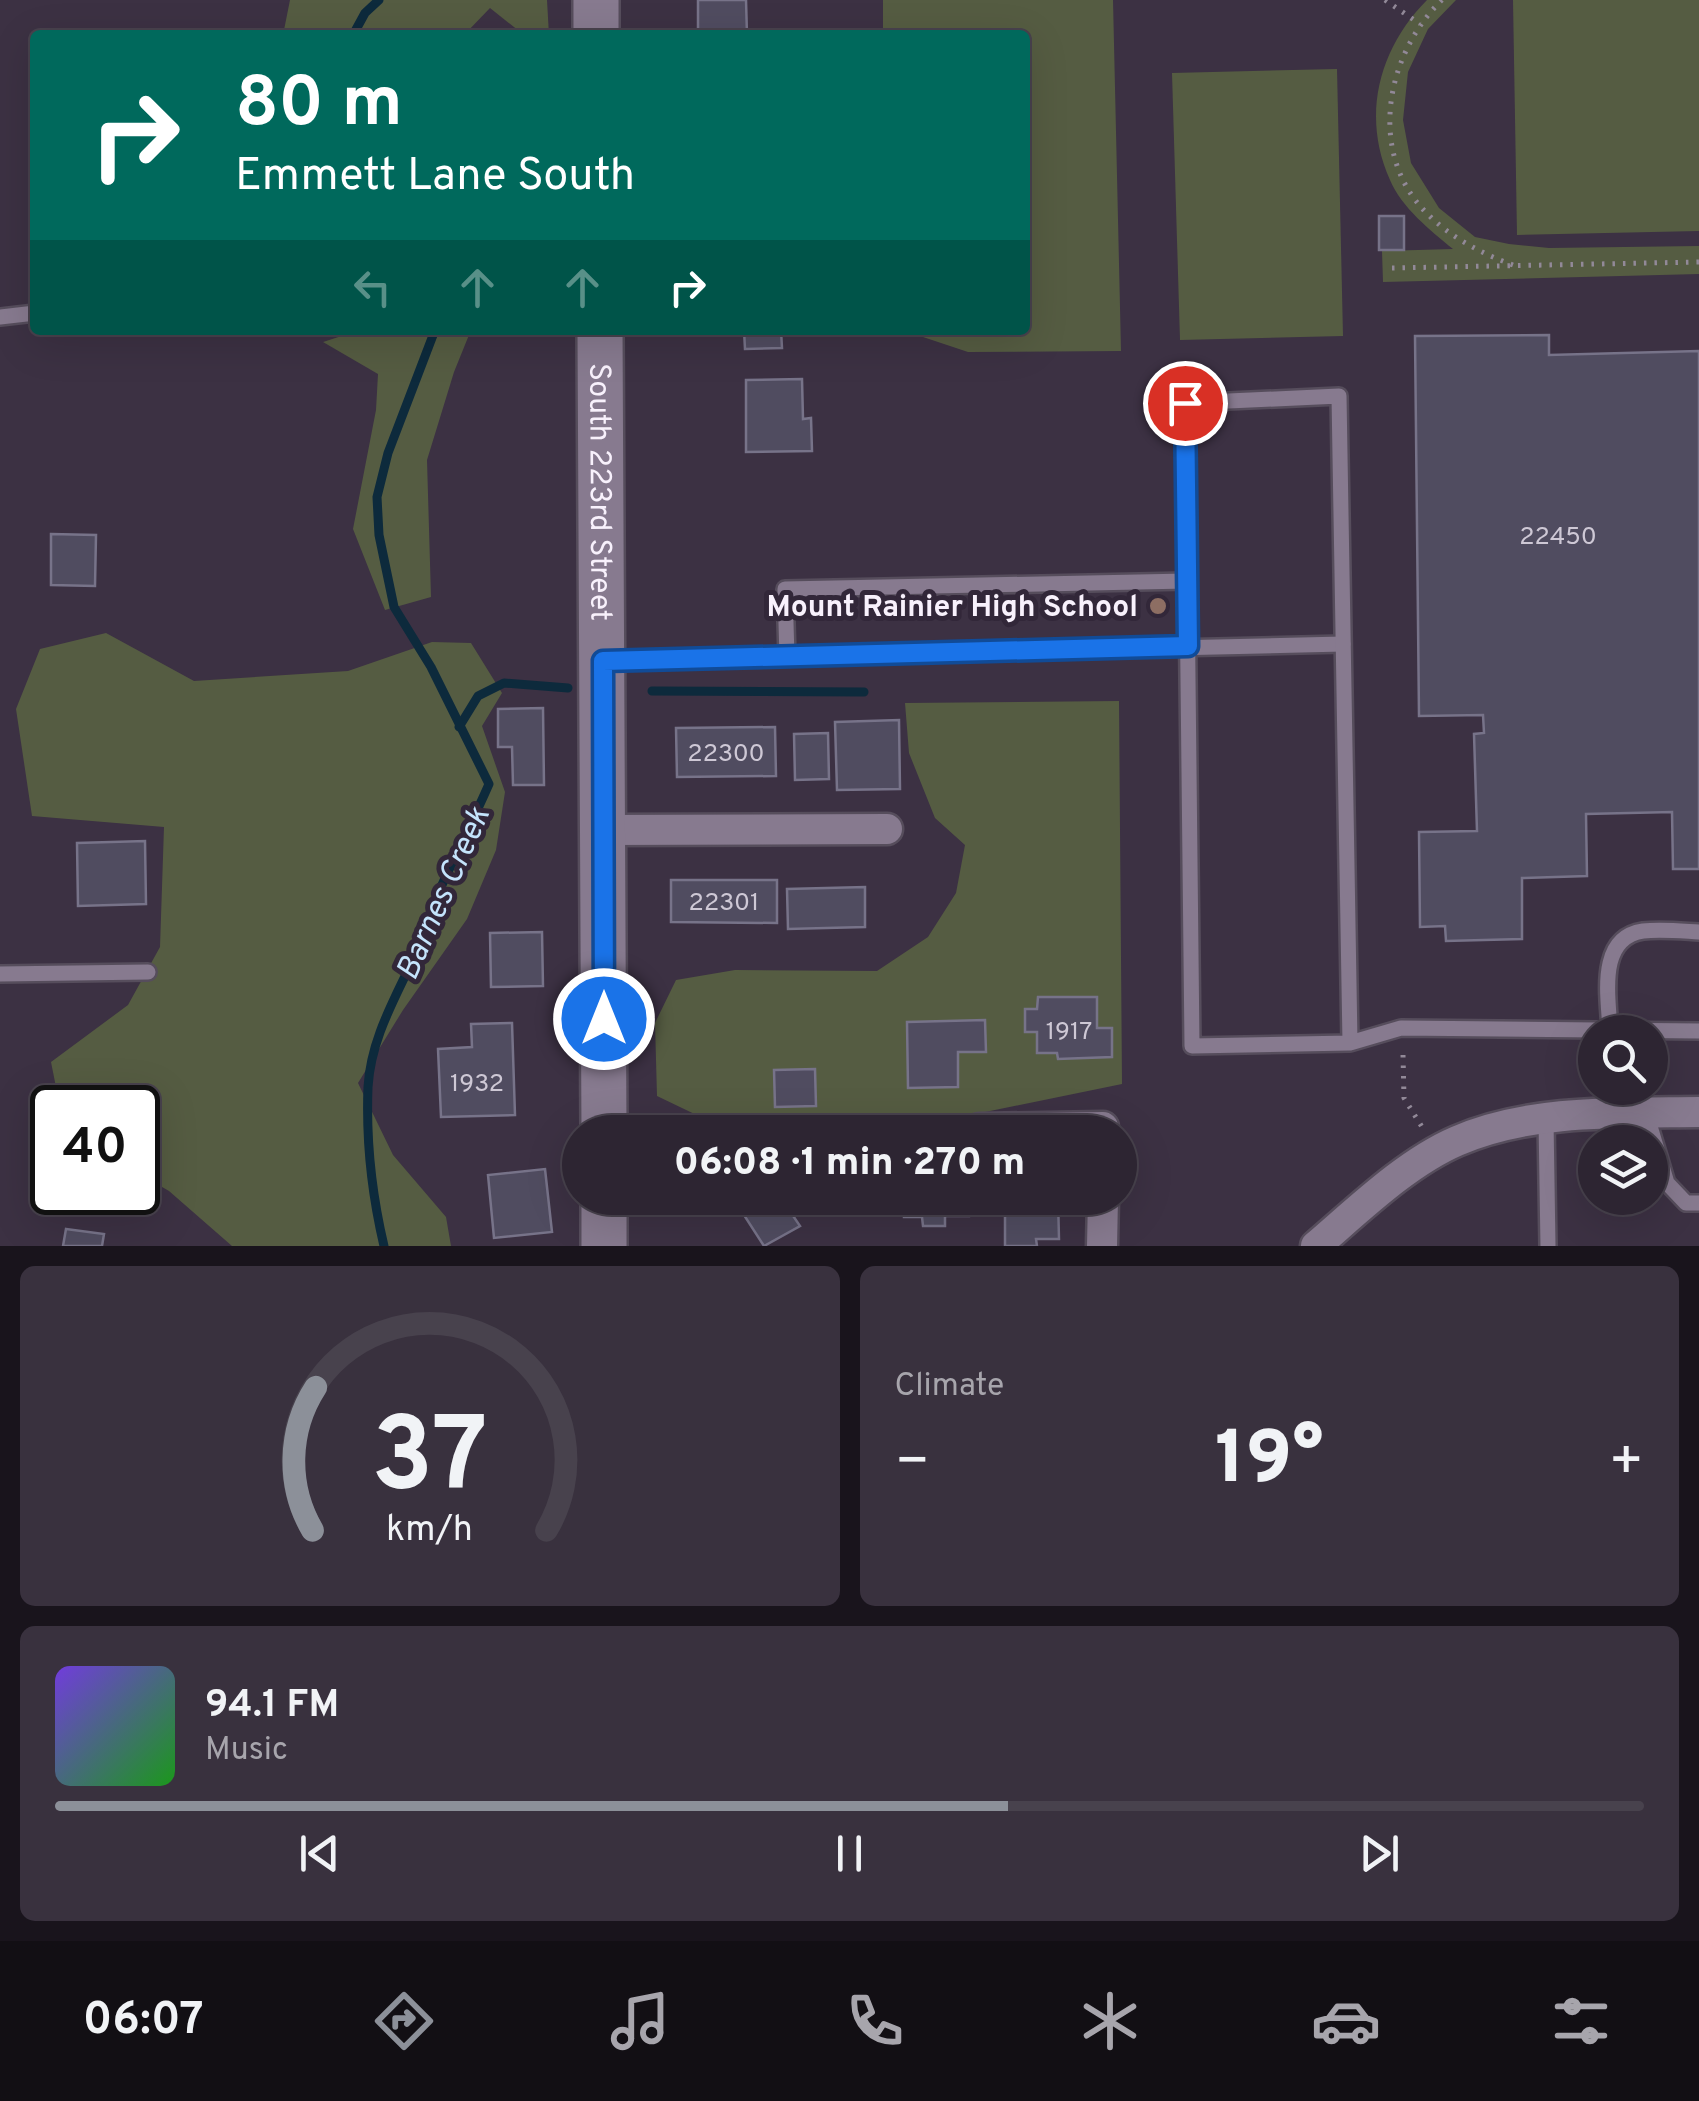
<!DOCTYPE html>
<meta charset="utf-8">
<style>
:root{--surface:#2d2532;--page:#39313e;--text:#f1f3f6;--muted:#a7a5ac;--line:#48424d;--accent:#8c9099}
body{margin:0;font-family:Overpass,sans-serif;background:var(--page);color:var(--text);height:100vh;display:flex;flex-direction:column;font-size:38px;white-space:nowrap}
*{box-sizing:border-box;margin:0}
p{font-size:32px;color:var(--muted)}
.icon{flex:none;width:55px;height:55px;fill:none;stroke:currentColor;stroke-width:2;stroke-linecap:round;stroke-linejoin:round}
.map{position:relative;height:1246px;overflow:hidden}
.side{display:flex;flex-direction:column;gap:20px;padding:20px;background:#19141c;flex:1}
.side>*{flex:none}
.hud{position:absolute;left:30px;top:30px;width:1000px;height:305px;border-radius:10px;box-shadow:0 10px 40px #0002,0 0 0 2px var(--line);background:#00695c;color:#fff;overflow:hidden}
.controls{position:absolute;left:1578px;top:1015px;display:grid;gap:20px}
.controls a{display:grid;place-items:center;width:90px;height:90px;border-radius:50%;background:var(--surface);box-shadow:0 10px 40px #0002,0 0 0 2px var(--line);font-size:50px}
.speed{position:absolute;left:30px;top:1085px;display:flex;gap:20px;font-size:50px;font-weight:700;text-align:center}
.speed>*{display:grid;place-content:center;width:130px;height:130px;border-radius:50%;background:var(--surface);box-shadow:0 10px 40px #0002,0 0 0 2px var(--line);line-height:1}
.speed .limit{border:5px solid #111;border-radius:15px;background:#fff;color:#111}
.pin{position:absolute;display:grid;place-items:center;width:85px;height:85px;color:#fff;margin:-42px;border:5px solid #fff;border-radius:50%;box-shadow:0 2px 10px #0007}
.me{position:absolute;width:110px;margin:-55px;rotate:0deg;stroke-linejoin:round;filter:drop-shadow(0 0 8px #0008)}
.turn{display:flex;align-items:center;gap:35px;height:210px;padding:0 40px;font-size:45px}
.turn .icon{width:130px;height:130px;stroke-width:2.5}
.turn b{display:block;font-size:70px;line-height:85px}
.lanes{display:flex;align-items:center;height:95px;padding:0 40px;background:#0003;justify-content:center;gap:50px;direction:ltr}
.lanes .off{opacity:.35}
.big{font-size:75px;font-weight:800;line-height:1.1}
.side .widget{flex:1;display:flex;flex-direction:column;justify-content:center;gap:15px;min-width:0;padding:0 35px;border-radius:15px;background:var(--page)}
.side .dial{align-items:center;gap:0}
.dial svg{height:260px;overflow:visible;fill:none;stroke:var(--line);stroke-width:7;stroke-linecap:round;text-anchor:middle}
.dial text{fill:var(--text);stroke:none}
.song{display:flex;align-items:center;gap:30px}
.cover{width:120px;height:120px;border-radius:15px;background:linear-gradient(135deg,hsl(260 70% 55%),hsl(120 70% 35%))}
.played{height:10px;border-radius:5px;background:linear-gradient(90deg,var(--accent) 60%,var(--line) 60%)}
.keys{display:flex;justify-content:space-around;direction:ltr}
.heat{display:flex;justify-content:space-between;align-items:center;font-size:55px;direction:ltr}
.side .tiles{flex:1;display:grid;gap:20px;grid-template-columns:1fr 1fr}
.widget:last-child{grid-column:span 2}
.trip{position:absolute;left:562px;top:1115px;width:575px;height:100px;border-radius:50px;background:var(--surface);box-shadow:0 10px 40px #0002,0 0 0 2px var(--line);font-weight:800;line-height:100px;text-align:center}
.tabs{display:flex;height:160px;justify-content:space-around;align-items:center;background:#120f14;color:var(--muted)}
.tabs .icon{width:70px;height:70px}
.tabs .active{color:var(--accent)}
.tabs b{font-size:45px;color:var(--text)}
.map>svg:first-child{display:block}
.green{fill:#555c42}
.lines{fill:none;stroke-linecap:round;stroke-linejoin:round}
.stream{stroke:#0d2a3c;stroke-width:9}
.building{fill:#504c60;stroke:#777389;stroke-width:2.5}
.lane-casing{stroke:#564d5c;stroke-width:20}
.street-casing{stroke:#564d5c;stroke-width:35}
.secondary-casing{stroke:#564d5c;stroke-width:50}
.path{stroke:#928998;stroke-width:5;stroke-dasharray:2.5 8;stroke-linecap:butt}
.lane{stroke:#877a8f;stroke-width:15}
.street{stroke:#877a8f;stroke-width:30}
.secondary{stroke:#877a8f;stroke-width:45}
.route-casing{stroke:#114b97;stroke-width:25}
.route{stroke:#1a73e8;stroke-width:18}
.education-dot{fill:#8d6e63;stroke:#322739;stroke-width:4}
.labels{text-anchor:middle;stroke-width:10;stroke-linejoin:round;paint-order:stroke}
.number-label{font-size:25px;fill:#cec8d5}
.street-label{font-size:30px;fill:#f8f1fc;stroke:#322739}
.poi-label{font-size:30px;font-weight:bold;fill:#f8f1fc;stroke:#322739;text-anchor:end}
.water-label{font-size:32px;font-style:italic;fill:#c4e4fc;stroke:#322739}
</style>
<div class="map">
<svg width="1699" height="1246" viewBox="0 0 1699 1246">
<rect width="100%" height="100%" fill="#3c3143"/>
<!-- green -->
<g class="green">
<path d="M290 0H547L549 35H524L490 8 464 35H283Z"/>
<path d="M883 0H1113L1121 351 968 352 908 332 1025 330V35H883Z"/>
<path d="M1427 0H1456L1428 29 1408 72 1403 120 1411 163 1439 208 1475 237 1509 244 1549 248 1699 246V274L1383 282 1382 251 1453 249C1430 230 1402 208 1390 180 1361 116 1379 48 1427 0Z"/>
<path d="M1513 0H1699V231L1517 235Z"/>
<path d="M1337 69 1343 336 1180 340 1172 73Z"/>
<path d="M360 330H471L454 372 427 460 431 597 385 610 353 529 376 410 378 374 323 342Z"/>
<path d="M106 633 194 681 348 671 432 642 471 643 502 693 482 726 505 792 496 850 467 919 403 1010 358 1083 393 1155 446 1217 451 1246H232L169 1191 138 1173V1108L60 1107 51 1062 128 1005 160 947 164 827 32 816 16 709 40 649Z"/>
<path d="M1119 701 1122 1084 956 1118 866 1125 707 1120 657 1096 655 1023 676 980 735 970 877 971 928 937 956 893 965 845 935 818 909 753 905 703Z"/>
</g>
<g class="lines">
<!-- stream -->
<g class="stream">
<path d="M353 35 365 13 379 0"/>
<path d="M652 691 864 692"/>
<path d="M459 727 478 696 504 683 568 688"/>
<path d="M384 1246C372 1195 366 1139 368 1087 371 1034 400 991 420 944 426 928 430 910 438 894 454 857 473 821 489 784L431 667 394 607 379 535 377 497 388 453 435 330"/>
</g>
</g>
<!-- building -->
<g class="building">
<path d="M698 0H746L747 35H698Z"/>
<rect x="1379" y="216" width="25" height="34"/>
<path d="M744 330H781L782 348 745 349Z"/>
<path d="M1549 335V355L1699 351V869H1673L1672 812 1586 814 1587 876 1522 878V939L1446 941 1445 926 1420 927 1419 832 1477 831 1474 734 1484 733 1483 715 1419 716 1415 336Z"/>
<path d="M802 379 803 419 811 418 812 451 746 452V380Z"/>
<path d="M51 534 96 535 95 586 51 585Z"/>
<path d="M543 708 544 785H513L512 747H498V709Z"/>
<path d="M899 720 900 789 837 790 835 722Z"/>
<path d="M775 727 776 776 677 777 676 728Z"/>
<path d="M828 733 829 779 795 780 794 734Z"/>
<path d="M145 841 146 904 78 906 77 843Z"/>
<path d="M671 880H777V923L671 922Z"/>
<path d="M865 887V927L788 929 787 889Z"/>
<path d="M542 932 543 986 491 987 490 933Z"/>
<path d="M1038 997H1097V1028H1112V1057L1058 1059 1057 1053H1037V1032H1025V1009H1037Z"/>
<path d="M985 1020 986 1052H958V1087L908 1088 907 1022Z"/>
<path d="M512 1023 515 1115 441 1117 438 1049 472 1047 471 1024Z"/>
<path d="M815 1069 816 1106 775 1107 774 1070Z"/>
<path d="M545 1169 552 1232 494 1238 488 1175Z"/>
<path d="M733 1198H781L800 1226 764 1246Z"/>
<path d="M904 1198H969V1216H945V1226H923L922 1217H904Z"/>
<path d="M989 1198H1058L1059 1239H1036L1037 1246H1005V1208L989 1209Z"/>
<path d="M66 1229 104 1234 102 1246H63Z"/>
</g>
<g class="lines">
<defs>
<g id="lane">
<path d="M0 317 35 313"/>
<path d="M787 657 785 589 1187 581"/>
<path d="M607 661 1343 644"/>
<path d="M0 974 148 972"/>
<path d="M1610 1032C1609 999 1596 938 1643 931 1661 929 1681 931 1699 932"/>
<path d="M1350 1043 1339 396 1185 403 1192 1046 1350 1043 1401 1028 1699 1031"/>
<path d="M1612 1088V1113"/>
<path d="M1646 1113 1667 1183 1686 1203H1699"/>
<path d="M1546 1120 1548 1246"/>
</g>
<g id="street">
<path d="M605 830 887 829"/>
<path d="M979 1129 1103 1127V1132"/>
<path d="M1102 1246 1103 1198"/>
<path d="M1316 1246C1358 1210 1406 1163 1457 1141 1530 1109 1621 1113 1699 1112"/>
</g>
<g id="secondary">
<path d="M596 0V35"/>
<path id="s1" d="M600 330 604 1132"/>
<path d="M604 1246V1198"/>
</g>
</defs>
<!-- lane casing -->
<use href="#lane" class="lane-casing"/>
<!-- street casing -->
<use href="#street" class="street-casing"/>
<!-- secondary casing -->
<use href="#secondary" class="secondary-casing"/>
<!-- path -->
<g class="path">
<path d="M1385 0 1420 24"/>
<path d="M1442 0C1391 49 1370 136 1413 197 1438 231 1475 251 1513 265"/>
<path d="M1392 268 1699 262"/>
<path d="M1403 1055 1404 1098 1422 1127"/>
</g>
<!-- lane -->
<use href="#lane" class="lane"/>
<!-- street -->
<use href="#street" class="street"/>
<!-- secondary -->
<use href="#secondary" class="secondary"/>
</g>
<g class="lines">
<defs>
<path id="route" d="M604 1019 603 661 1188 646 1185 403"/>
</defs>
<!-- route casing -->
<use href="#route" class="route-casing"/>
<!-- route -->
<use href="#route" class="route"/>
</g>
<!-- markers -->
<circle class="education-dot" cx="1158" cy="606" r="10"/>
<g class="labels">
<!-- number labels -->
<g class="number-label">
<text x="1558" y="544">22450</text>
<text x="726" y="761">22300</text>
<text x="724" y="910">22301</text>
<text x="1069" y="1039">1917</text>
<text x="477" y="1091">1932</text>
</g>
<!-- street labels -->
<g class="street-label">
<text dy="10" stroke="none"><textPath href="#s1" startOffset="162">South 223rd Street</textPath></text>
</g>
<!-- poi labels -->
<g class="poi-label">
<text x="1138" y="616">Mount Rainier High School</text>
</g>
<!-- water labels -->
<g class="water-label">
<text transform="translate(442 893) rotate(-66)" y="11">Barnes Creek</text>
</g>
</g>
</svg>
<div class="controls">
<a><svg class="icon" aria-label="search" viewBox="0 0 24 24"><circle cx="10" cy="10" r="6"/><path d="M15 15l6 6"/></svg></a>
<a><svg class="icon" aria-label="layers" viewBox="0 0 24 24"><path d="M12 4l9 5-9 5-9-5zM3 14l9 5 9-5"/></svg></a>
</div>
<div class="speed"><div class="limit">40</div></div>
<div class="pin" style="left:1185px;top:403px;background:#d93025"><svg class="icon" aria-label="arrive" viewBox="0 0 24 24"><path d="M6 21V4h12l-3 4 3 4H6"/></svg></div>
<svg class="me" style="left:604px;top:1019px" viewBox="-20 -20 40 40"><circle r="17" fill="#1a73e8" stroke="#fff" stroke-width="3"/><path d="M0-11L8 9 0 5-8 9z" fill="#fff"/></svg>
<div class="trip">06:08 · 1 min · 270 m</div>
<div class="hud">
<div class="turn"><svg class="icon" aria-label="right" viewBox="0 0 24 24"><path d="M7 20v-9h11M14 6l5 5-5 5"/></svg><div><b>80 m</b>Emmett Lane South</div></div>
<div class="lanes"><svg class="icon off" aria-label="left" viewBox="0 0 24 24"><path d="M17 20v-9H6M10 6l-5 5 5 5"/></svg><svg class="icon off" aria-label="ahead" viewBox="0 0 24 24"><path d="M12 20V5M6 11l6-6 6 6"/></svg><svg class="icon off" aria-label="ahead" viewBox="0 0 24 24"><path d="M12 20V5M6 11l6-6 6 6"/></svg><svg class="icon" aria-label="right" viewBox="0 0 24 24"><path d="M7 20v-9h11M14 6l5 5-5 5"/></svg></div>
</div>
</div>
<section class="side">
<div class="tiles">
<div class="widget dial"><svg viewBox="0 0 100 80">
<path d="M14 69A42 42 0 1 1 86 69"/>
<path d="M14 69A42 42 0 0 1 15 25" stroke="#8c9099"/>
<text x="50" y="56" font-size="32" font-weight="700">37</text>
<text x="50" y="72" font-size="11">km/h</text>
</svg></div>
<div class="widget"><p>Climate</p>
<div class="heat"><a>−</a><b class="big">19°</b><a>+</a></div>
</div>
<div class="widget">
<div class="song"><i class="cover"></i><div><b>94.1 FM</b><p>Music</p></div></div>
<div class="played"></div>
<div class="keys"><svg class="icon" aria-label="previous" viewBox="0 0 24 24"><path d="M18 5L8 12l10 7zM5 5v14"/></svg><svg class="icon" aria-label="pause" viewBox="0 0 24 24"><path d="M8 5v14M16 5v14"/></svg><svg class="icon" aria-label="next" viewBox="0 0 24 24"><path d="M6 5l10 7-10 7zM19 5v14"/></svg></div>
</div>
</div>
</section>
<nav class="tabs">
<b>06:07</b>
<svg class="icon active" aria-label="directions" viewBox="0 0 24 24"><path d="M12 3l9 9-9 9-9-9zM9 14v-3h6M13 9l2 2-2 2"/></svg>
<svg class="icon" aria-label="music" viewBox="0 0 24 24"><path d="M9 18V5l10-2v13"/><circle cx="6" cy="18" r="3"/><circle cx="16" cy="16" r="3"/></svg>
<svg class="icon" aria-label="phone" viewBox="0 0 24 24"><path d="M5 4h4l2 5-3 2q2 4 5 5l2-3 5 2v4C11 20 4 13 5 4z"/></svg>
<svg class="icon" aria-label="climate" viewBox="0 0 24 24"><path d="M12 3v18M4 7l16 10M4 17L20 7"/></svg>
<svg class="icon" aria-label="car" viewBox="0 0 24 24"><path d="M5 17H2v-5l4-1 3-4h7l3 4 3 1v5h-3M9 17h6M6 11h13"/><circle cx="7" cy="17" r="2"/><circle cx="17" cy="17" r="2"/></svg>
<svg class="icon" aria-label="filters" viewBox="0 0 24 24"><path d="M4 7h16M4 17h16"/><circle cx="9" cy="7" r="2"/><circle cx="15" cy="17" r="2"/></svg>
</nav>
